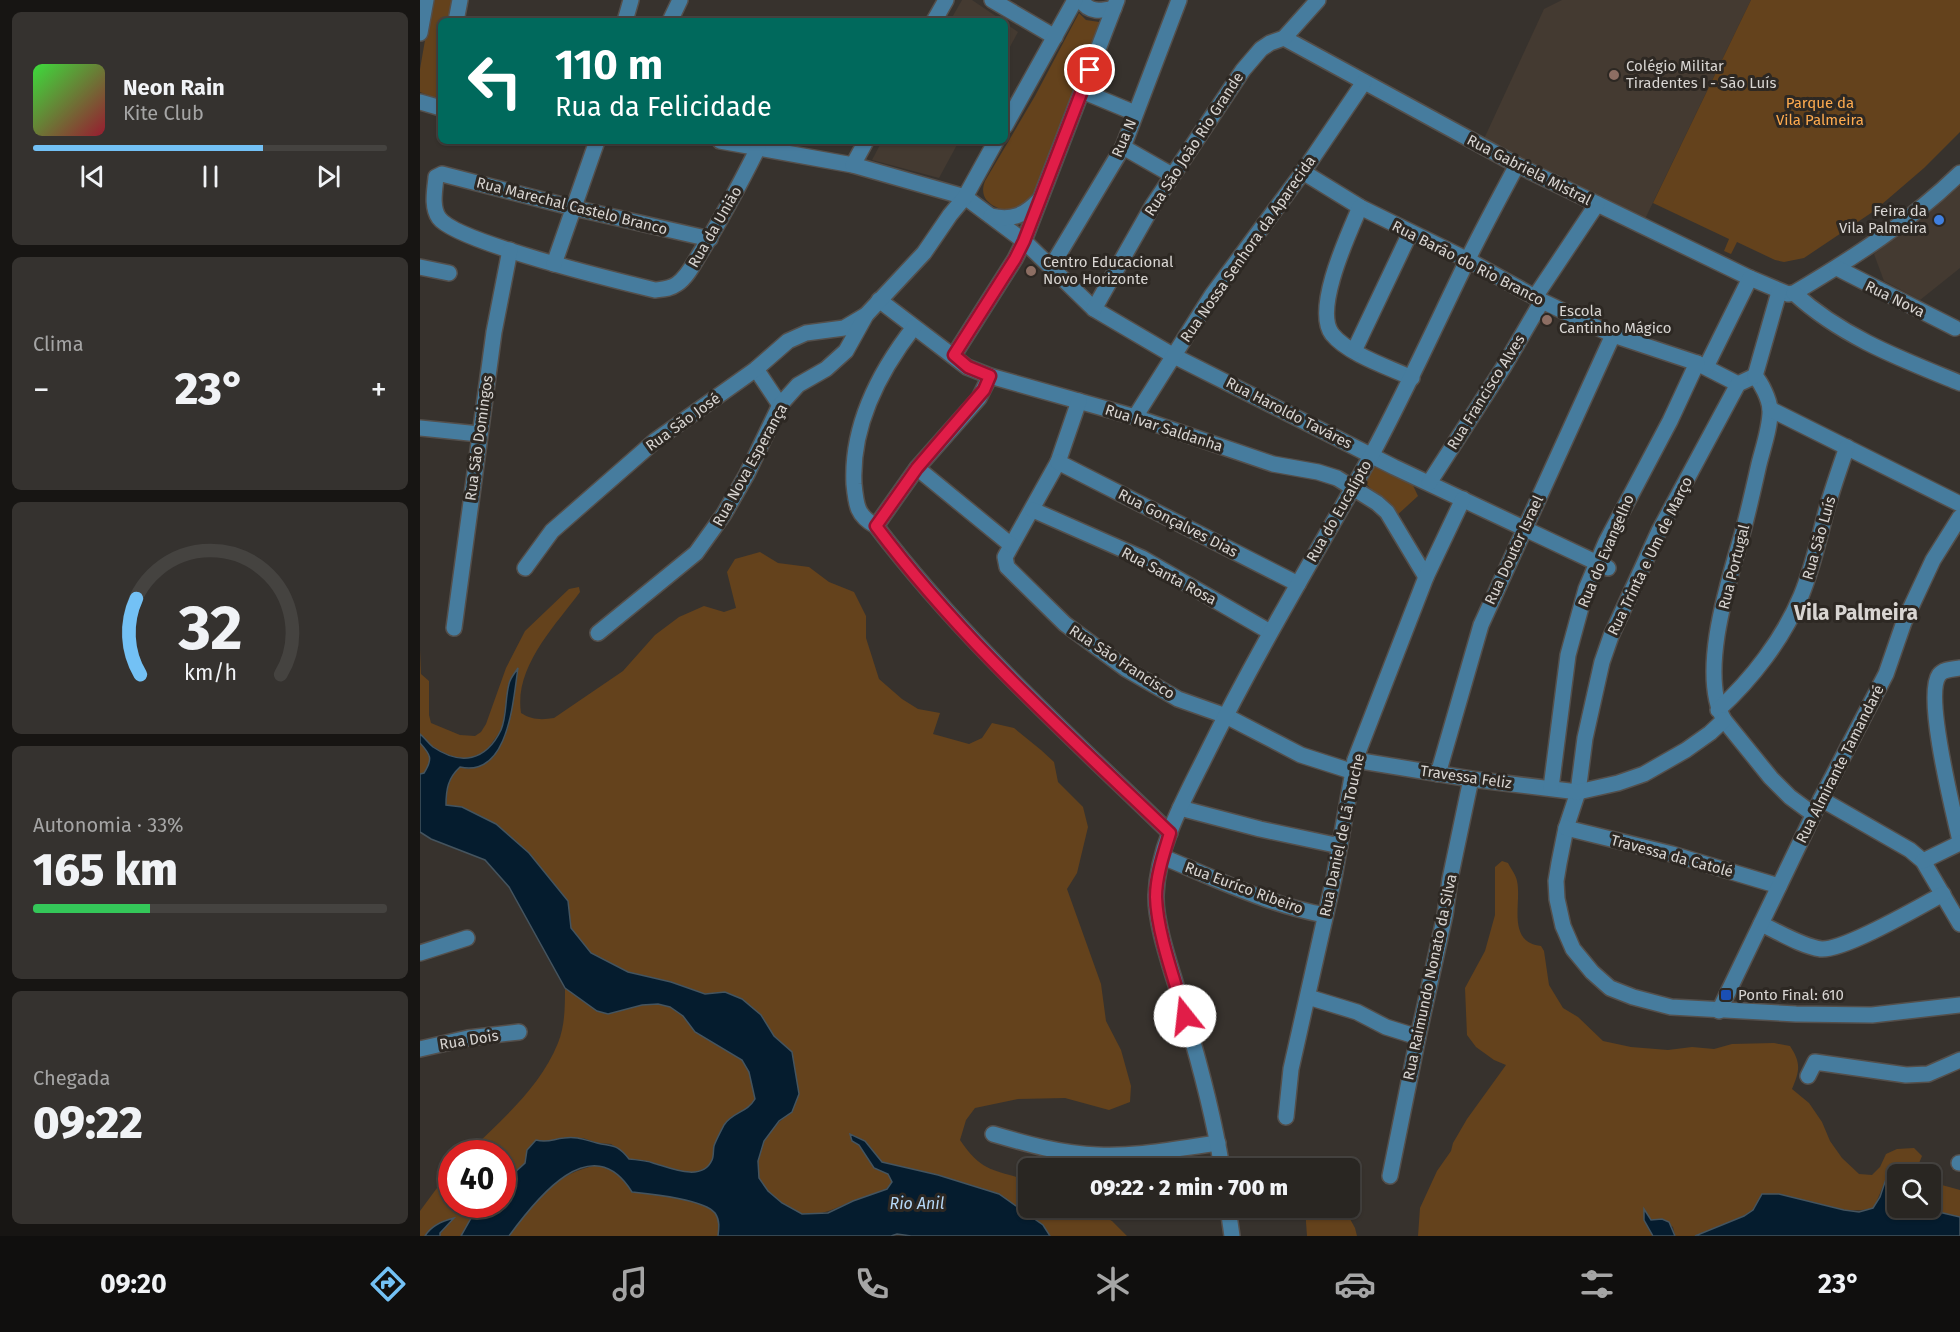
<!DOCTYPE html>
<html lang="pt">
<meta charset="utf-8">
<style>
:root{--surface:#292622;--page:#35322f;--text:#f1f3f6;--muted:#a5a5a5;--line:#454340;--accent:#73c1f5}
body{margin:0;font-family:"Fira Sans",sans-serif;background:var(--page);color:var(--text);height:100vh;display:flex;flex-direction:column;font-size:22px;white-space:nowrap}
*{box-sizing:border-box;margin:0}
p{font-size:20px;color:var(--muted)}
.icon{flex:none;width:33px;height:33px;fill:none;stroke:currentColor;stroke-width:2;stroke-linecap:round;stroke-linejoin:round}
.map{position:relative;flex:1;overflow:hidden}
.panel{display:flex;flex-direction:column;gap:12px;padding:12px;background:#171513;width:420px}
.panel>*{flex:none}
.top-card{position:absolute;left:18px;top:18px;width:570px;height:126px;border-radius:9px;box-shadow:0 2px 4px #0004,0 0 0 2px var(--line);background:#00695c;color:#fff;overflow:hidden}
.controls{position:absolute;left:1467px;top:1164px;display:grid;gap:12px}
.controls a{display:grid;place-items:center;width:54px;height:54px;border-radius:9px;background:var(--surface);box-shadow:0 2px 4px #0004,0 0 0 2px var(--line);font-size:30px}
.speed{position:absolute;left:18px;top:1140px;display:flex;gap:12px;font-size:30px;font-weight:700;text-align:center}
.speed>*{display:grid;place-content:center;width:78px;height:78px;border-radius:50%;background:var(--surface);box-shadow:0 2px 4px #0004,0 0 0 2px var(--line);line-height:1}
.speed .limit{border:9px solid #d22;background:#fff;color:#111}
.pin{position:absolute;display:grid;place-items:center;width:51px;height:51px;color:#fff;margin:-26px;border:3px solid #fff;border-radius:50%;box-shadow:0 2px 6px #0007}
.me{position:absolute;width:66px;margin:-33px;rotate:344deg;stroke-linejoin:round;filter:drop-shadow(0 0 4px #0008)}
.turn{display:flex;align-items:center;gap:21px;height:126px;padding:0 18px;font-size:27px}
.turn .icon{width:78px;height:78px;stroke-width:2.5}
.turn b{display:block;font-size:42px;line-height:51px}
.big{font-size:45px;font-weight:800;line-height:1.1}
.panel .tile{flex:1;display:flex;flex-direction:column;justify-content:center;gap:9px;min-width:0;padding:0 21px;border-radius:9px;background:var(--page)}
.panel .dial{align-items:center;gap:0}
.dial svg{height:156px;overflow:visible;fill:none;stroke:var(--line);stroke-width:7;stroke-linecap:round;text-anchor:middle}
.dial text{fill:var(--text);stroke:none}
.song{display:flex;align-items:center;gap:18px}
.cover{width:72px;height:72px;border-radius:9px;background:linear-gradient(135deg,hsl(120 70% 55%),hsl(350 70% 35%))}
.played{height:6px;border-radius:3px;background:linear-gradient(90deg,var(--accent) 65%,var(--line) 65%)}
.keys{display:flex;justify-content:space-around;direction:ltr}
.heat{display:flex;justify-content:space-between;align-items:center;font-size:33px;direction:ltr}
.charge{height:9px;border-radius:4px;background:linear-gradient(90deg,#34c759 33%,var(--line) 0)}
.trip{position:absolute;left:598px;top:1158px;width:342px;height:60px;border-radius:9px;background:var(--surface);box-shadow:0 2px 4px #0004,0 0 0 2px var(--line);font-weight:800;line-height:60px;text-align:center}
.tabs{display:flex;height:96px;justify-content:space-around;align-items:center;background:#100f0e;color:var(--muted)}
.tabs .icon{width:42px;height:42px}
.tabs .on{color:var(--accent)}
.tabs b{font-size:27px;color:var(--text)}
main{display:flex;flex:1;min-height:0}
.map>svg:first-child{display:block}
.built{fill:#443a31}
.green{fill:#64421c}
.water{fill:#051c2e;stroke:#44545f;stroke-width:1.5}
.lines{fill:none;stroke-linecap:round;stroke-linejoin:round}
.minor-casing{stroke:#544f4b;stroke-width:18}
.minor{stroke:#467c9e;stroke-width:15}
.route-casing{stroke:#92132f;stroke-width:15}
.route{stroke:#e11d48;stroke-width:10}
.education-dot{fill:#8d6e63;stroke:#2d2823;stroke-width:2}
.shop-dot{fill:#3f7fe0;stroke:#2d2823;stroke-width:2}
.transit-dot{fill:#1a4fb4;stroke:#2d2823;stroke-width:2}
.labels{text-anchor:middle;stroke-width:6;stroke-linejoin:round;paint-order:stroke}
.poi-label{font-size:15px;fill:#d8d5d2;stroke:#2d2823;text-anchor:start}
.park-label{font-size:15px;fill:#feab4f;stroke:#2d2823}
.street-label{font-size:15px;fill:#d8d5d2;stroke:#2d2823}
.water-label{font-size:16px;font-style:italic;fill:#b5d8f8;stroke:#2d2823}
.district-label{font-size:21px;font-weight:bold;fill:#d8d5d2;stroke:#2d2823}
</style>
<main>
<section class="panel">
<div class="tile">
<div class="song"><i class="cover"></i><div><b>Neon Rain</b><p>Kite Club</p></div></div>
<div class="played"></div>
<div class="keys"><svg class="icon" aria-label="previous" viewBox="0 0 24 24"><path d="M18 5L8 12l10 7zM5 5v14"/></svg><svg class="icon" aria-label="pause" viewBox="0 0 24 24"><path d="M8 5v14M16 5v14"/></svg><svg class="icon" aria-label="next" viewBox="0 0 24 24"><path d="M6 5l10 7-10 7zM19 5v14"/></svg></div>
</div>
<div class="tile"><p>Clima</p>
<div class="heat"><a>−</a><b class="big">23°</b><a>+</a></div>
</div>
<div class="tile dial"><svg viewBox="0 0 100 80">
<path d="M14 69A42 42 0 1 1 86 69"/>
<path d="M14 69A42 42 0 0 1 12 30" stroke="#73c1f5"/>
<text x="50" y="56" font-size="32" font-weight="700">32</text>
<text x="50" y="72" font-size="11">km/h</text>
</svg></div>
<div class="tile"><p>Autonomia · 33%</p><b class="big">165 km</b><div class="charge"></div></div>
<div class="tile"><p>Chegada</p><b class="big">09:22</b></div>
</section>
<div class="map">
<svg width="1540" height="1236" viewBox="0 0 1540 1236">
<rect width="100%" height="100%" fill="#37322d"/>
<!-- built -->
<g class="built">
<path d="M542 0H552L583 21H530Z"/>
<path d="M1142 0H1331L1225 219 1063 141 1124 9Z"/>
<path d="M585 23 598 32 585 56Z"/>
<path d="M462 141H539L519 178 452 160Z"/>
<path d="M1540 186V268L1500 300 1464 281 1454 254Z"/>
</g>
<!-- green -->
<g class="green">
<path d="M12 0H34L30 21H21V73L17 99 0 92V69Z"/>
<path d="M1331 0H1540V132L1504 168 1454 211 1384 258 1364 262 1355 260 1317 242 1311 254 1304 251 1309 239 1233 203Z"/>
<path d="M659 13 666 20 686 23 612 199 597 214C581 210 556 204 565 181L615 96Z"/>
<path d="M955 460 990 479 998 496 975 517 944 481Z"/>
<path d="M340 552 358 563 389 567 409 582 434 592 446 616V638L459 679 482 699 498 709 520 713 513 734 549 744 562 738 572 723 594 728 621 750 634 762 638 782 663 807 668 827 657 873 647 889 681 984 686 1021 701 1050 711 1086 710 1102 689 1110 645 1098 598 1099 555 1108 546 1120 540 1140C563 1174 575 1169 609 1181V1208H667L692 1221 707 1236H630L623 1225 579 1194 518 1175 462 1162 454 1154 439 1145 454 1168 468 1174 472 1182C465 1194 448 1195 436 1200 418 1206 405 1216 384 1214 377 1213 366 1206 360 1201 352 1195 342 1187 339 1177 332 1151 352 1125 372 1112V1052L354 1036 341 1015 305 992 285 994 251 982 208 972 171 953 151 928 148 901 42 807 26 805C27 789 27 778 40 767L49 769 77 751 94 692 97 670 89 682 82 729 66 751 59 756 42 759 27 755 12 746 0 734V650L1 674 9 681V715L11 723 40 735 55 736 61 732 66 724 86 668 105 631 149 589 159 587 160 592C135 626 94 667 101 713 112 720 122 720 134 718L203 671 235 635 259 617 284 606 304 612 316 608 307 572 315 559Z"/>
<path d="M0 743C11 755 13 759 4 773L0 774Z"/>
<path d="M1082 861 1088 863C1091 869 1096 875 1097 881 1102 903 1086 942 1121 946L1124 951 1129 985 1143 1008 1158 1017 1183 1041 1211 1047 1248 1050 1272 1047 1294 1049 1312 1044 1354 1043 1370 1046C1381 1063 1380 1070 1372 1089L1389 1103 1402 1122 1410 1141 1422 1158 1439 1174 1452 1175 1460 1167 1466 1154 1477 1149 1494 1148 1502 1156 1497 1168V1174H1477L1467 1176 1454 1208C1416 1218 1380 1193 1342 1194L1333 1210 1324 1216 1275 1236H1255L1253 1227 1242 1219 1231 1220 1225 1211 1224 1220 1233 1236H998L1000 1208 1017 1171 1031 1151 1033 1143 1047 1119 1086 1065 1074 1060 1056 1047 1047 1035 1045 988 1065 951 1075 915V867Z"/>
<path d="M145 988 177 1011 188 1014 222 1005 238 1004 250 1007 263 1016 275 1032 322 1060 329 1072 335 1099C326 1114 312 1112 304 1125 300 1131 296 1140 294 1146 293 1150 294 1156 292 1160 282 1183 248 1167 232 1163 225 1160 217 1160 209 1159L202 1151 191 1144 177 1143 163 1138H144L127 1143 83 1183 82 1154H47C81 1120 120 1088 138 1043 145 1026 145 1006 145 988Z"/>
<path d="M179 1165C196 1172 202 1176 212 1192 231 1194 284 1199 295 1213 300 1219 299 1228 298 1236H89C114 1202 135 1172 179 1165Z"/>
<path d="M31 1169 32 1204 62 1205 54 1213 41 1236H20V1234L33 1219C22 1221 11 1226 5 1236H0V1211Z"/>
<path d="M1511 1182 1540 1190V1217L1510 1210 1506 1208H1510Z"/>
<path d="M885 1208H924L935 1228 937 1236H887Z"/>
</g>
<!-- water -->
<g class="water">
<path d="M98 668C93 700 89 778 40 767 28 778 26 789 26 805L42 807 76 824 109 853 148 901 151 928 171 953 208 972 251 982 285 994 305 992 322 999 341 1015 354 1036 372 1052 379 1094 372 1112 359 1121 344 1141 338 1161 339 1178 348 1191 362 1203 382 1214 408 1213 433 1201 467 1189 472 1182 468 1174 454 1168 439 1145 432 1141 430 1134 445 1141 462 1162 518 1175 579 1194 623 1225 630 1236H491L477 1234 471 1236H298C299 1228 300 1220 295 1213 284 1199 231 1194 212 1192 172 1127 116 1199 89 1236H41L54 1213 62 1205 82 1204 83 1183 105 1163 107 1150 116 1140C128 1143 133 1139 144 1138 157 1136 165 1140 177 1143 194 1147 197 1144 209 1159 217 1160 225 1160 233 1163 248 1167 282 1183 292 1160 294 1156 293 1150 294 1146 296 1140 301 1131 304 1125 312 1112 327 1113 335 1099L329 1072 322 1060 275 1032 263 1016 250 1007 238 1004 222 1005 188 1014 177 1011 145 988 89 887 65 860 11 839 0 832V774L4 773C13 759 11 755 0 743V734C5 738 8 743 13 747 41 766 66 761 81 730 87 716 85 698 89 684 90 678 95 673 98 668Z"/>
<path d="M1477 1173 1478 1208H1506L1510 1210 1540 1217V1236H1275L1324 1216 1333 1210 1342 1194H1359L1424 1210 1439 1212 1453 1208 1460 1197 1467 1176Z"/>
<path d="M1224 1209 1231 1220 1242 1219 1249 1222 1255 1236H1233L1224 1220Z"/>
<path d="M34 1218 20 1233V1236H5C11 1226 22 1221 34 1218Z"/>
</g>
<g class="lines">
<defs>
<g id="minor">
<path d="M572 0 635 37"/>
<path d="M661 0C669 13 681 11 694 8"/>
<path d="M36 21 40 0"/>
<path d="M205 21 211 0"/>
<path d="M250 21 260 0"/>
<path d="M514 21 526 0"/>
<path d="M0 33 6 0"/>
<path d="M864 38 1097 165 1330 278 1368 294 1374 293C1433 258 1491 221 1540 173"/>
<path d="M662 91 715 113"/>
<path d="M0 102 21 108"/>
<path d="M585 126 655 0"/>
<path d="M300 141 433 165 545 197 604 241 674 309 754 356 974 467 1188 568"/>
<path d="M703 147 752 175"/>
<path d="M433 165 446 141"/>
<path d="M883 172 940 207 1048 260 1122 301 1193 335 1277 363 1318 384"/>
<path d="M940 207C929 233 893 309 912 334 928 354 968 367 992 378"/>
<path d="M571 216C592 221 605 215 619 200"/>
<path d="M290 239 154 208 22 174 16 177C15 189 11 207 19 218 36 242 198 281 235 290 243 289 250 289 257 284 267 277 273 265 279 255 301 220 320 184 338 148"/>
<path d="M134 264 177 141"/>
<path d="M0 267 29 273"/>
<path d="M631 267 703 147 759 0"/>
<path d="M1417 268 1535 328"/>
<path d="M1374 293C1422 337 1481 359 1540 383"/>
<path d="M1115 297 1177 204"/>
<path d="M459 300 547 367 570 376 715 417 853 464 898 472 917 478 957 503 967 512 1006 577"/>
<path d="M674 309 733 205 823 70 841 49 850 43 864 38 898 0"/>
<path d="M494 327C459 372 431 425 434 484 436 505 437 516 456 526 542 639 648 734 750 833"/>
<path d="M934 351 990 233"/>
<path d="M534 355 595 259 604 241 697 0"/>
<path d="M1286 367 1330 278"/>
<path d="M336 369 360 405"/>
<path d="M1335 376 1318 384 1239 531 1191 636 1182 662 1165 738 1158 792 1146 828 1139 863 1136 881 1137 899 1143 926 1153 949 1172 972 1190 988 1213 997 1251 1007 1376 1014 1452 1015 1540 1005"/>
<path d="M1335 376C1342 384 1349 399 1350 409 1351 425 1343 448 1339 464 1334 486 1329 509 1323 531 1309 580 1278 673 1304 720L1351 778 1370 797 1393 814"/>
<path d="M1335 376 1359 292"/>
<path d="M659 401 638 462 585 557 587 567 645 624 706 669 758 699 806 716 881 755 934 772"/>
<path d="M1350 409 1540 504"/>
<path d="M715 417 792 295 883 172 944 82"/>
<path d="M0 428 59 434"/>
<path d="M638 462 878 584"/>
<path d="M497 468 591 545"/>
<path d="M1009 483 1083 368 1122 301"/>
<path d="M613 510 722 558 850 632"/>
<path d="M456 526 497 468 559 398 570 376"/>
<path d="M105 568 132 531 236 440 336 369 368 341 386 333 424 328 446 315"/>
<path d="M34 628 74 332 90 250"/>
<path d="M178 633 276 553 304 514 327 474 360 405 378 385 406 369 426 351 446 315 504 253 530 215 545 197 576 141"/>
<path d="M1540 668C1533 669 1523 669 1519 675 1504 696 1534 814 1540 841"/>
<path d="M1298 710C1332 679 1363 639 1381 596 1393 567 1399 538 1407 508 1413 487 1420 467 1427 447"/>
<path d="M935 760 1051 779 1158 792 1198 783 1224 774 1266 750 1290 733 1304 720"/>
<path d="M1018 774 1061 625 1193 335"/>
<path d="M1131 788 1148 655 1166 589 1186 542 1250 421 1277 363"/>
<path d="M1401 799 1490 850 1503 861 1540 924"/>
<path d="M760 808 840 829 920 846"/>
<path d="M1146 828 1252 854 1359 886"/>
<path d="M743 857C796 879 849 905 905 915"/>
<path d="M1503 861 1540 843"/>
<path d="M1341 924C1359 932 1381 946 1401 949 1424 951 1499 907 1523 894"/>
<path d="M0 953 47 938"/>
<path d="M888 997 937 1012 966 1027 998 1037"/>
<path d="M1299 1011 1401 799 1466 674 1484 622 1513 560 1540 517"/>
<path d="M0 1049 48 1038 99 1032"/>
<path d="M1388 1076 1395 1062 1486 1075 1508 1074 1540 1060"/>
<path d="M866 1117 871 1069 914 878 935 760 1006 577 1043 499"/>
<path d="M573 1134C607 1144 642 1154 678 1155 718 1157 759 1148 798 1143"/>
<path d="M1539 1163H1540"/>
<path d="M802 1168C793 1112 778 1057 761 1002 753 973 735 925 736 895 738 843 766 796 788 751 838 650 896 554 951 456 985 393 1015 327 1046 263 1062 230 1080 197 1097 165"/>
<path d="M970 1176 998 1037 1025 915 1030 879 1051 779"/>
<path d="M808 1208 812 1236"/>
</g>
</defs>
<!-- minor casing -->
<use href="#minor" class="minor-casing"/>
<!-- minor -->
<use href="#minor" class="minor"/>
</g>
<g class="lines">
<defs>
<path id="route" d="M670 70 604 241 595 259 534 355 548 367 570 376 564 390 497 468 456 526C541 640 648 735 750 833 744 853 736 876 736 897 737 933 755 981 765 1016"/>
</defs>
<!-- route casing -->
<use href="#route" class="route-casing"/>
<!-- route -->
<use href="#route" class="route"/>
</g>
<!-- markers -->
<g class="education-dot">
<circle cx="1194" cy="75" r="6"/>
<circle cx="611" cy="271" r="6"/>
<circle cx="1127" cy="320" r="6"/>
</g>
<circle class="shop-dot" cx="1519" cy="220" r="6"/>
<rect class="transit-dot" x="1300" y="989" width="12" height="12" rx="3"/>
<g class="labels">
<!-- poi labels -->
<g class="poi-label">
<text x="1206" y="71">Colégio Militar<tspan x="1206" dy="17">Tiradentes I - São Luís</tspan></text>
<text x="1507" y="216" text-anchor="end">Feira da<tspan x="1507" dy="17">Vila Palmeira</tspan></text>
<text x="623" y="267">Centro Educacional<tspan x="623" dy="17">Novo Horizonte</tspan></text>
<text x="1139" y="316">Escola<tspan x="1139" dy="17">Cantinho Mágico</tspan></text>
<text x="1318" y="1000">Ponto Final: 610</text>
</g>
<!-- park labels -->
<g class="park-label">
<text x="1400" y="108">Parque da<tspan x="1400" dy="17">Vila Palmeira</tspan></text>
</g>
<!-- street labels -->
<g class="street-label">
<text transform="translate(704 138) rotate(-67)" y="5">Rua N</text>
<text transform="translate(774 144) rotate(-57)" y="5">Rua São João Rio Grande</text>
<text transform="translate(1109 170) rotate(27)" y="5">Rua Gabriela Mistral</text>
<text transform="translate(152 206) rotate(14)" y="5">Rua Marechal Castelo Branco</text>
<text transform="translate(295 227) rotate(-60)" y="5">Rua da União</text>
<text transform="translate(828 249) rotate(-55)" y="5">Rua Nossa Senhora da Aparecida</text>
<text transform="translate(1048 263) rotate(27)" y="5">Rua Barão do Rio Branco</text>
<text transform="translate(1475 299) rotate(26)" y="5">Rua Nova</text>
<text transform="translate(1066 392) rotate(-58)" y="5">Rua Francisco Alves</text>
<text transform="translate(869 413) rotate(27)" y="5">Rua Haroldo Taváres</text>
<text transform="translate(263 422) rotate(-36)" y="5">Rua São José</text>
<text transform="translate(744 428) rotate(18)" y="5">Rua Ivar Saldanha</text>
<text transform="translate(59 438) rotate(-82)" y="5">Rua São Domingos</text>
<text transform="translate(330 465) rotate(-61)" y="5">Rua Nova Esperança</text>
<text transform="translate(919 511) rotate(-60)" y="5">Rua do Eucalípto</text>
<text transform="translate(758 523) rotate(27)" y="5">Rua Gonçalves Dias</text>
<text transform="translate(1399 538) rotate(-74)" y="5">Rua São Luís</text>
<text transform="translate(1094 550) rotate(-65)" y="5">Rua Doutor Israel</text>
<text transform="translate(1186 551) rotate(-67)" y="5">Rua do Evangelho</text>
<text transform="translate(1230 556) rotate(-64)" y="5">Rua Trinta e Um de Março</text>
<text transform="translate(1314 567) rotate(-76)" y="5">Rua Portugal</text>
<text transform="translate(749 576) rotate(28)" y="5">Rua Santa Rosa</text>
<text transform="translate(702 662) rotate(33)" y="5">Rua São Francisco</text>
<text transform="translate(1420 764) rotate(-63)" y="5">Rua Almirante Tamandaré</text>
<text transform="translate(1046 777) rotate(8)" y="5">Travessa Feliz</text>
<text transform="translate(922 835) rotate(-78)" y="5">Rua Daniel de Lã Touche</text>
<text transform="translate(1252 856) rotate(15)" y="5">Travessa da Catolé</text>
<text transform="translate(824 888) rotate(20)" y="5">Rua Euríco Ribeiro</text>
<text transform="translate(1010 977) rotate(-78)" y="5">Rua Raimundo Nonato da Silva</text>
<text transform="translate(49 1040) rotate(-9)" y="5">Rua Dois</text>
</g>
<!-- water labels -->
<g class="water-label">
<text x="497" y="1209">Rio Anil</text>
</g>
<!-- district labels -->
<g class="district-label">
<text x="1436" y="620">Vila Palmeira</text>
</g>
</g>
</svg>
<div class="controls">
<a><svg class="icon" aria-label="search" viewBox="0 0 24 24"><circle cx="10" cy="10" r="6"/><path d="M15 15l6 6"/></svg></a>
</div>
<div class="speed"><div class="limit">40</div></div>
<div class="pin" style="left:670px;top:70px;background:#d93025"><svg class="icon" aria-label="arrive" viewBox="0 0 24 24"><path d="M6 21V4h12l-3 4 3 4H6"/></svg></div>
<svg class="me" style="left:765px;top:1016px" viewBox="-20 -20 40 40"><circle r="19" fill="#fff"/><path d="M0-13L10 11 0 6-10 11z" fill="#e11d48"/></svg>
<div class="trip">09:22 · 2 min · 700 m</div>
<div class="top-card">
<div class="turn"><svg class="icon" aria-label="left" viewBox="0 0 24 24"><path d="M17 20v-9H6M10 6l-5 5 5 5"/></svg><div><b>110 m</b>Rua da Felicidade</div></div>
</div>
</div>
</main>
<nav class="tabs">
<b>09:20</b>
<svg class="icon on" aria-label="directions" viewBox="0 0 24 24"><path d="M12 3l9 9-9 9-9-9zM9 14v-3h6M13 9l2 2-2 2"/></svg>
<svg class="icon" aria-label="music" viewBox="0 0 24 24"><path d="M9 18V5l10-2v13"/><circle cx="6" cy="18" r="3"/><circle cx="16" cy="16" r="3"/></svg>
<svg class="icon" aria-label="phone" viewBox="0 0 24 24"><path d="M5 4h4l2 5-3 2q2 4 5 5l2-3 5 2v4C11 20 4 13 5 4z"/></svg>
<svg class="icon" aria-label="climate" viewBox="0 0 24 24"><path d="M12 3v18M4 7l16 10M4 17L20 7"/></svg>
<svg class="icon" aria-label="car" viewBox="0 0 24 24"><path d="M5 17H2v-5l4-1 3-4h7l3 4 3 1v5h-3M9 17h6M6 11h13"/><circle cx="7" cy="17" r="2"/><circle cx="17" cy="17" r="2"/></svg>
<svg class="icon" aria-label="filters" viewBox="0 0 24 24"><path d="M4 7h16M4 17h16"/><circle cx="9" cy="7" r="2"/><circle cx="15" cy="17" r="2"/></svg>
<b>23°</b>
</nav>
